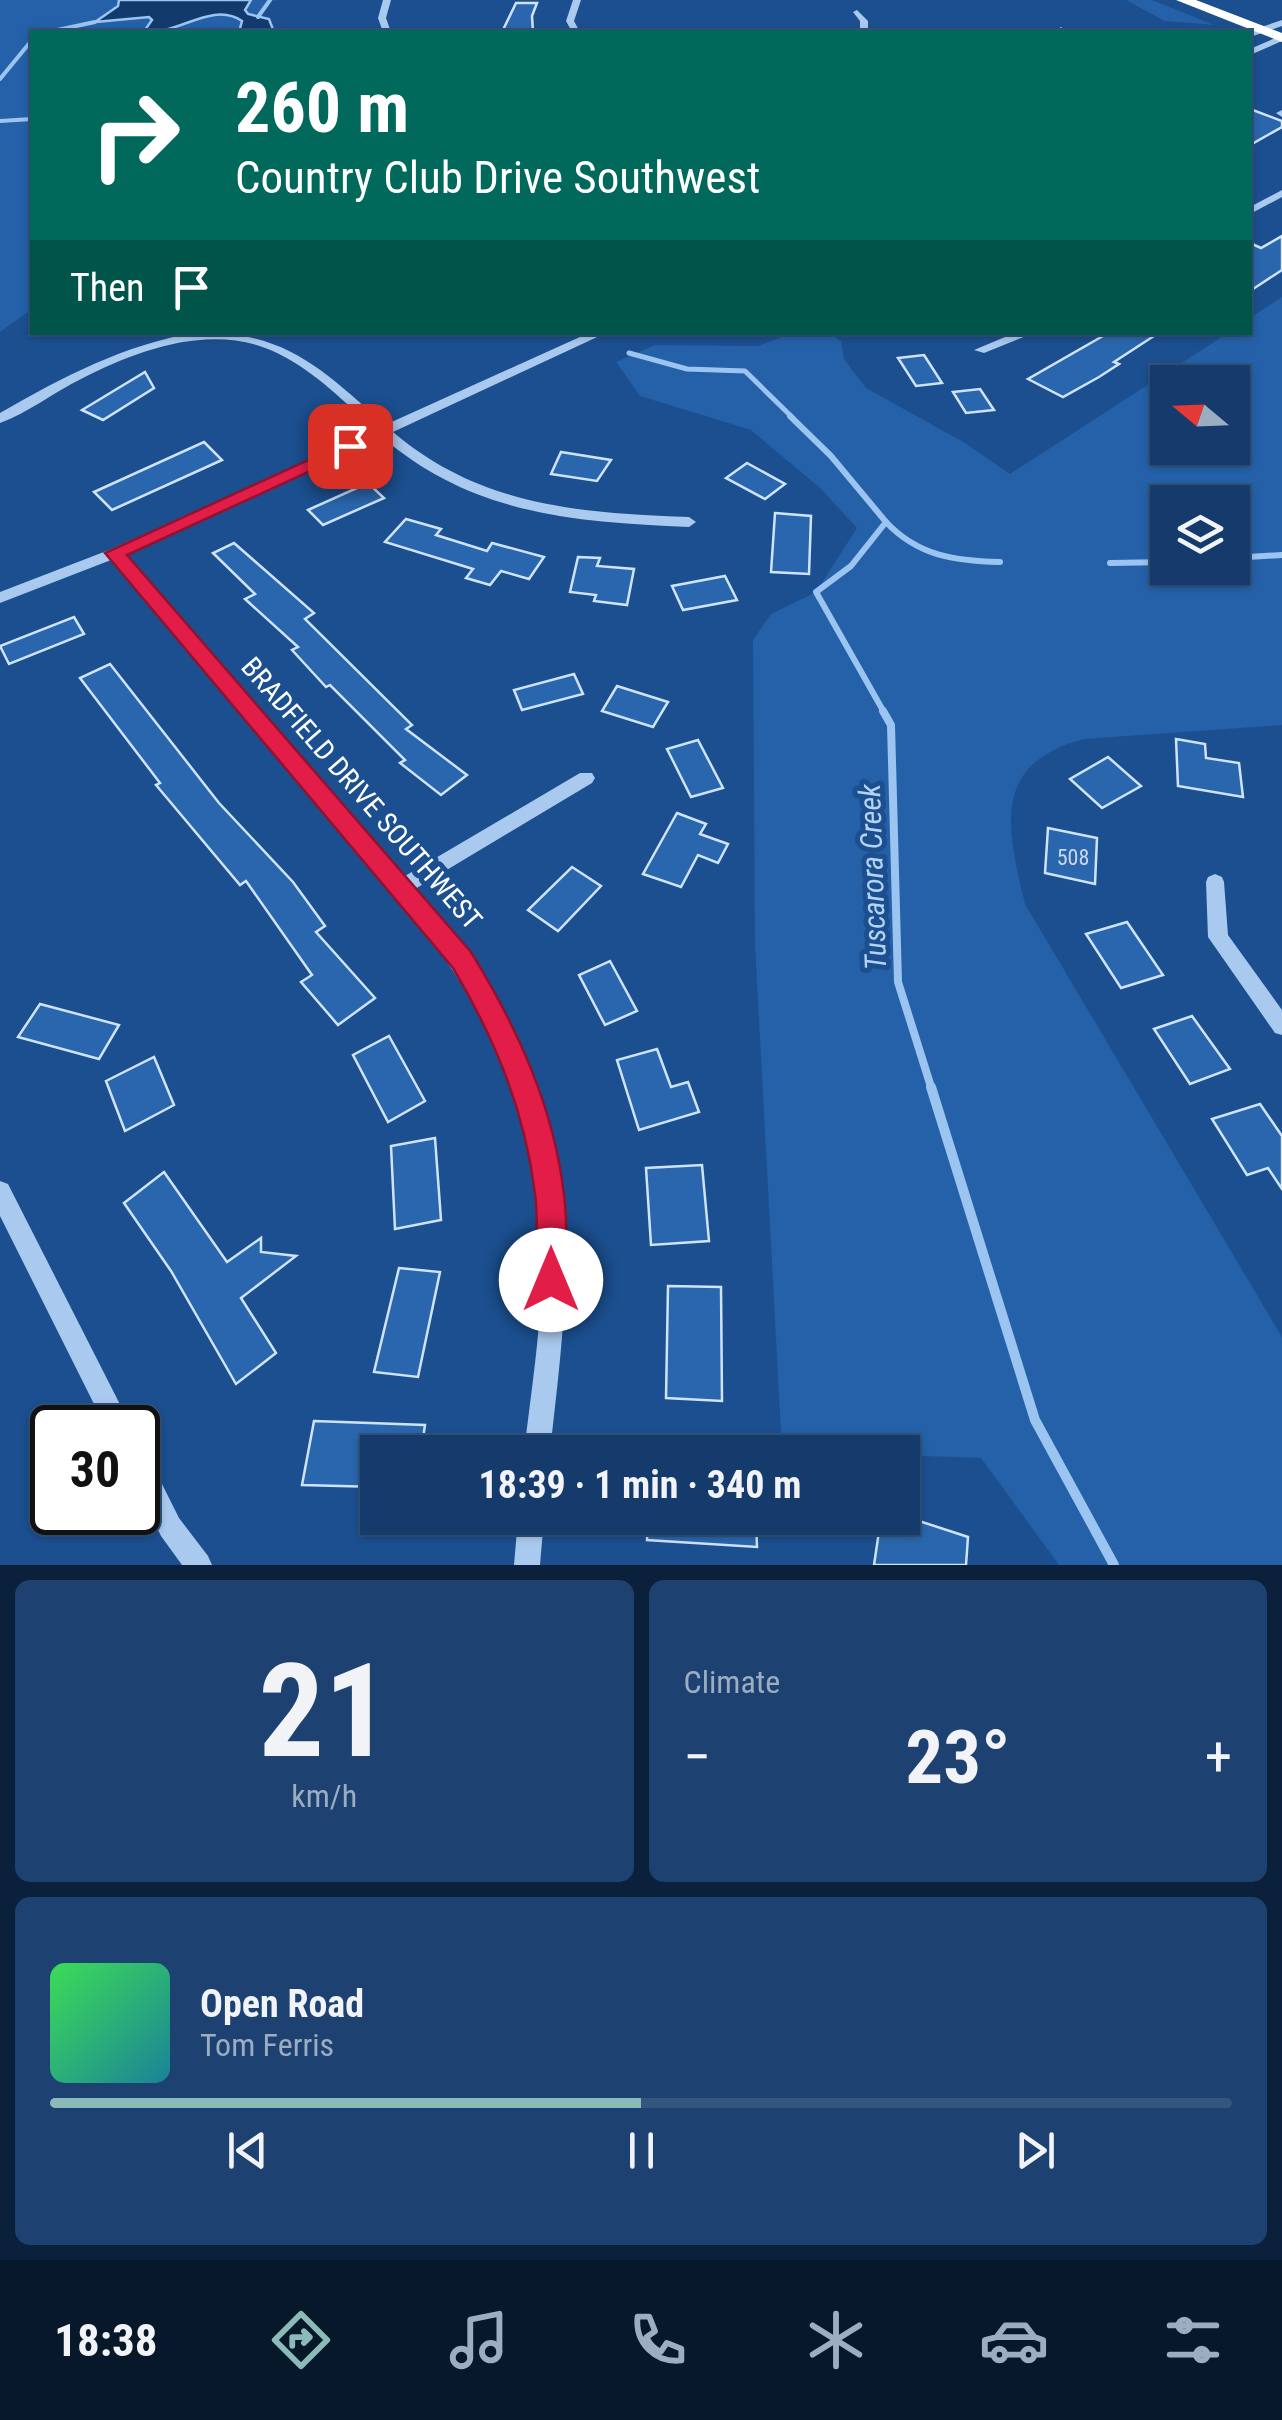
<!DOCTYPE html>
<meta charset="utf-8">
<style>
:root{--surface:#143b6b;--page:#1d4271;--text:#f1f3f6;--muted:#9dadc1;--line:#33557e;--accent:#8bbbb9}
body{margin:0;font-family:"Roboto Condensed",sans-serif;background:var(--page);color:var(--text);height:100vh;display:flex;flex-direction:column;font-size:38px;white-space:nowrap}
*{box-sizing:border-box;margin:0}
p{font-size:32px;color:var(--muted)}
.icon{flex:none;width:55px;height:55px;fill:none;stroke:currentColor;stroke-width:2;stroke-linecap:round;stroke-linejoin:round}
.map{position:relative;height:1565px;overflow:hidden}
.side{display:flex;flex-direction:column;gap:15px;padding:15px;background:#0b203b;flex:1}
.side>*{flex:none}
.hud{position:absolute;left:30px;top:30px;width:1222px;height:305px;border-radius:0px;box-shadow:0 2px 8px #0004,0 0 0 2px var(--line);background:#00695c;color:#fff;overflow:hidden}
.needle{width:65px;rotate:289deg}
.buttons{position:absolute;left:1150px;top:365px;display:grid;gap:20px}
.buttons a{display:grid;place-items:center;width:100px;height:100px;border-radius:0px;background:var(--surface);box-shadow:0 2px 8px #0004,0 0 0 2px var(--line);font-size:50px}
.speed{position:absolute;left:30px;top:1405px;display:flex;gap:20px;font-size:50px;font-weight:700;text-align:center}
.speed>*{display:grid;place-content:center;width:130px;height:130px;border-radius:50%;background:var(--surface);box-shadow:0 2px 8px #0004,0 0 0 2px var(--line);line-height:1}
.speed .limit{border:5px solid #111;border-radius:15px;background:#fff;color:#111}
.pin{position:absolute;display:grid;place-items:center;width:85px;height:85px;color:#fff;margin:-42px;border-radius:20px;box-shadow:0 5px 15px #0006}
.me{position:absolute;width:110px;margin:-55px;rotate:0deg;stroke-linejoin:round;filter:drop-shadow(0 0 8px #0008)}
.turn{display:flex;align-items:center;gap:35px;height:210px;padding:0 40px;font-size:45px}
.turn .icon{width:130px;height:130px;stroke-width:2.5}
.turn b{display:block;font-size:70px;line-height:85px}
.then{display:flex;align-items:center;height:95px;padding:0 40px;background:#0003;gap:20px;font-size:38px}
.big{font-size:75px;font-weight:700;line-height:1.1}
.side .widget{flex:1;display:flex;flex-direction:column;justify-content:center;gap:15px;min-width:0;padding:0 35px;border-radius:15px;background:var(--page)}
.side .dial{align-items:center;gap:0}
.dial b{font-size:130px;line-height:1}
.song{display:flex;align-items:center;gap:30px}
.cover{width:120px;height:120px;border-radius:15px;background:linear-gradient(135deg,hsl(130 70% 55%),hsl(190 70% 35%))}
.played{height:10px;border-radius:5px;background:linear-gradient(90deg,var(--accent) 50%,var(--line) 50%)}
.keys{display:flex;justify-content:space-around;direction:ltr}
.heat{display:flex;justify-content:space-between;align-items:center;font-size:55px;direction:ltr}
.side .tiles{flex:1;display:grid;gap:15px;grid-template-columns:1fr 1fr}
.widget:last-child{grid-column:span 2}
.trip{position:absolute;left:360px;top:1435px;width:560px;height:100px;border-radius:0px;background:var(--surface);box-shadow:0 2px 8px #0004,0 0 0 2px var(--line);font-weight:700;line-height:100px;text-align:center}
.dock{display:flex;height:160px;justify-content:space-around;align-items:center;background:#08182b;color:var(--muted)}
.dock .icon{width:70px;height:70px}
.dock .on{color:var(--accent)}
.dock b{font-size:45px;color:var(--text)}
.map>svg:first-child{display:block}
.green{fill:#2461a8;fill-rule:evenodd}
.water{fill:#123a6d;stroke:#9cc4f0;stroke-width:2.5}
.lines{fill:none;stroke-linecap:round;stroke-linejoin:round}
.stream-far4{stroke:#9cc4f0;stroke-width:4}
.stream-far3{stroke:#9cc4f0;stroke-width:5}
.stream-far2{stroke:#9cc4f0;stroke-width:6}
.stream-far1{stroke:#9cc4f0;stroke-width:8}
.stream{stroke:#9cc4f0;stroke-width:10}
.building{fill:#2a66ad;stroke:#cfe3fa;stroke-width:2.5}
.minor{fill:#a9c9ee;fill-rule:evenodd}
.highway{fill:#fff;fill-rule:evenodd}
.route{fill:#e11d48;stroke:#92132f;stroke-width:2.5}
.labels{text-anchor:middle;stroke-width:10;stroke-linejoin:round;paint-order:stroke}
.number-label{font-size:22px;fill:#cad9ea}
.street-label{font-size:28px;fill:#fff;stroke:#1b4f8f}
.water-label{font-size:30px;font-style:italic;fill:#b5d3f5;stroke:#1b4f8f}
</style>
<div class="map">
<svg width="1282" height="1565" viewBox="0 0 1282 1565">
<rect width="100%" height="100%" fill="#1b4f8f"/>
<!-- green -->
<g class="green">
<path d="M0 0H277L269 2 259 16 269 19 274 32H32V309L0 332Z"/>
<path d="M1126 0H1152L1214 25 1165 21Z"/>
<path d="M1282 297V725L1084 739C990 764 1007 828 1025 904L1282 1337V1565H1059L981 1458 782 1451 755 944 753 640 771 614 816 592 857 528 820 488 751 430 640 396 616 362 655 345 758 346 792 333H829L841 341 844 359 866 388 965 443 1010 474 1228 333 1250 332V318ZM1168 382H1232V448H1168ZM1168 502H1232V568H1168Z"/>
</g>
<!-- water -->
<path class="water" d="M119 0H251L245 10 248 14 269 19 274 32H239L242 21C211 0 175 38 145 30L152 20 149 17 95 22 118 6Z"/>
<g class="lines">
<!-- stream-far4 -->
<g class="stream-far4">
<path d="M258 17 270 0"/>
<path d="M48 32 95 22"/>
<path d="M0 79 32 40"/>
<path d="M0 121 32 119"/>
</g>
<!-- stream-far3 -->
<path class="stream-far3" d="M629 353 687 369 745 371 793 418"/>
<!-- stream-far2 -->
<g class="stream-far2">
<path d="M790 416 831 456 886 522 851 566 816 592 885 714"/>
<path d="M886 522C918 556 955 561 1000 562"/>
<path d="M1232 558 1282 555"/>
<path d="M1110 563 1168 562"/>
</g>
<!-- stream-far1 -->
<path class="stream-far1" d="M883 711 891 725 898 982 932 1090"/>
<!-- stream -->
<path class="stream" d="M931 1087 1035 1420 1114 1565"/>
</g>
<!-- building -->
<g class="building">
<path d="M516 3H537L532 16 533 32H502Z"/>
<path d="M1250 109 1282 121V127L1250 145Z"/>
<path d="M1282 236V270L1250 291V243L1261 248Z"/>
<path d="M1110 332H1160L1114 362 1119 364 1099 377 1063 397 1028 379Z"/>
<path d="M924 355 942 383 916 386 898 358Z"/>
<path d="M145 372 154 388 103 420 82 410Z"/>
<path d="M980 389 994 410 966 413 953 392Z"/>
<path d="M204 442 222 460 112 510 94 492Z"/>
<path d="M561 452 611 460 597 481 551 474Z"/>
<path d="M747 463 785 484 765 499 726 478Z"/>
<path d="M368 483 384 498 323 525 308 510Z"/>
<path d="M775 513 811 516 809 574 771 572Z"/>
<path d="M406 519 441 529 436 535 487 551 492 543 544 557 529 579 501 571 490 585 466 578 473 569 385 542Z"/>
<path d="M234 543 314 613 305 619 412 725 406 729 467 775 441 795 400 763 405 760 330 685 326 687 292 650 298 647 245 599 255 594 213 553Z"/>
<path d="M578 557 600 558 597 566 634 569 627 605 594 601 596 595 570 592Z"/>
<path d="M725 576 737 600 683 610 672 586Z"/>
<path d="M74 617 84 634 9 664 0 646Z"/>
<path d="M110 664 219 803 293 882 325 926 316 932 375 998 338 1025 301 982 312 975 246 881 240 885 156 785 160 783 80 678Z"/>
<path d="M574 674 583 694 522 710 514 690Z"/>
<path d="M617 686 668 702 653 727 602 711Z"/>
<path d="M1176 739 1205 744 1206 758 1239 763 1243 797 1178 786Z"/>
<path d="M698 740 723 788 691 797 667 749Z"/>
<path d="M1108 757 1141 786 1102 808 1070 779Z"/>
<path d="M677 813 706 824 700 834 728 844 718 863 698 855 681 887 643 874Z"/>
<path d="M1048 828 1097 838 1095 884 1045 873Z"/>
<path d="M572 867 601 886 558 931 528 910Z"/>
<path d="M1127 922 1163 975 1121 988 1086 934Z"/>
<path d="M610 961 637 1011 605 1025 579 975Z"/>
<path d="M40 1004 119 1025 99 1059 18 1037Z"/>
<path d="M1192 1016 1230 1069 1190 1084 1154 1029Z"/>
<path d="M389 1036 425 1101 388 1122 353 1055Z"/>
<path d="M657 1049 671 1087 688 1082 699 1112 639 1130 617 1060Z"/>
<path d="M154 1057 174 1105 125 1131 106 1081Z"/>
<path d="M1260 1104 1282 1136V1189L1268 1168 1247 1175 1212 1119Z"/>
<path d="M435 1138 441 1220 395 1229 391 1146Z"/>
<path d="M702 1165 709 1241 651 1245 646 1168Z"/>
<path d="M164 1172 227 1262 261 1238V1252L296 1256 241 1298 276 1353 236 1384 171 1271 124 1203Z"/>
<path d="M399 1268 440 1272 418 1377 374 1372Z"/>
<path d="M668 1286 721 1287 722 1401 666 1398Z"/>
<path d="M314 1421 425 1425 421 1452H378V1487L302 1485Z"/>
<path d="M648 1518H756L757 1547 647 1540Z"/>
<path d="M881 1518H910L968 1537 966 1565H874Z"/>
</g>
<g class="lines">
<!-- minor -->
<g class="minor">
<path d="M383 0H391L386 18 391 32H383L378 18Z"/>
<path d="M573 0H581L574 21 580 32H572L566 21Z"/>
<path d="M857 10 868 21V32H860V21L853 12Z"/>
<path d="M1282 20V26L1253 36 1247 32Z"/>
<path d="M1061 27 1068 32H1059L1057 30Z"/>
<path d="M1282 35V41L1250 55V49Z"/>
<path d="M1282 110V117L1276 113Z"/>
<path d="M1282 190V197L1250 214V207Z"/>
<path d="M197 332C287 332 322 369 385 425L591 332H608L393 432C480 506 579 513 689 517L696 522 689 527C574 522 473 515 382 437L123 554 405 876 580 773H592L595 778 592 783 415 889C495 986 555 1097 564 1225 569 1300 558 1378 550 1452H524C534 1368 549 1281 539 1196 517 1019 409 907 298 778 235 706 173 633 111 560L0 603V592L109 550 375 430C345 402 315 372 279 354 215 321 139 349 81 379 54 392 28 413 0 423V413C64 376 124 345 197 332Z"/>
<path d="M1017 332H1036L984 353 974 350Z"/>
<path d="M1215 874 1222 877 1224 882 1228 935 1282 1010V1035L1275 1033 1208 937 1206 882 1208 877Z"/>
<path d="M0 1181 8 1184 132 1428H106L0 1216Z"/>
<path d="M138 1450 147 1454 179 1518 208 1556 212 1565H182L161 1536 138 1489Z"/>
<path d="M518 1518H544L540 1565H514Z"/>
</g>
<!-- highway -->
<path class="highway" d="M1176 0H1196L1282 33V42Z"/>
</g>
<!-- route -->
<path class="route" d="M350 441 356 442V450L127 555 471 952C517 1027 554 1107 564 1195 568 1223 566 1252 566 1280L562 1291 551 1295 540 1291 536 1280C535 1252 539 1222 535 1194 525 1111 495 1039 453 968L105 553Z"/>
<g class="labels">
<!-- number labels -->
<g class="number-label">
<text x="1073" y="865">508</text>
</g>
<!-- street labels -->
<g class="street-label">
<text transform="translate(362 793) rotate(49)" y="10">BRADFIELD DRIVE SOUTHWEST</text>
</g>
<!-- water labels -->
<g class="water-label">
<text transform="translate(873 877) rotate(-92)" y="10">Tuscarora Creek</text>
</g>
</g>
</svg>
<div class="buttons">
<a><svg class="needle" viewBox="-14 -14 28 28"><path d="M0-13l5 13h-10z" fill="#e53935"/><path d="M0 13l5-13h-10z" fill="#9dadc1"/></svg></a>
<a><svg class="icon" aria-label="layers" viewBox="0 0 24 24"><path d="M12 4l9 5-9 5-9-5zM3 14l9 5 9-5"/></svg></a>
</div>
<div class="speed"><div class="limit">30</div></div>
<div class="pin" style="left:350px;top:446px;background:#d93025"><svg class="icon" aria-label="arrive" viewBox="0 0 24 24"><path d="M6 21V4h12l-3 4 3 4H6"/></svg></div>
<svg class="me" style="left:551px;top:1280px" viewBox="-20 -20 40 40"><circle r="19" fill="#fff"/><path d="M0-13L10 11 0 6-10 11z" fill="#e11d48"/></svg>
<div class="trip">18:39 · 1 min · 340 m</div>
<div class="hud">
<div class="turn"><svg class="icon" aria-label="right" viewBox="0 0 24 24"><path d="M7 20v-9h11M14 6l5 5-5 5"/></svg><div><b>260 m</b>Country Club Drive Southwest</div></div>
<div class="then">Then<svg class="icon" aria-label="arrive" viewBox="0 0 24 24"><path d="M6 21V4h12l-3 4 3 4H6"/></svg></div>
</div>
</div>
<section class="side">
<div class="tiles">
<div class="widget dial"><b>21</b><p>km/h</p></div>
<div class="widget"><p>Climate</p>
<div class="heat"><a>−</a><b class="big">23°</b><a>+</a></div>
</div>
<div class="widget">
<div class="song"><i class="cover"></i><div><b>Open Road</b><p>Tom Ferris</p></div></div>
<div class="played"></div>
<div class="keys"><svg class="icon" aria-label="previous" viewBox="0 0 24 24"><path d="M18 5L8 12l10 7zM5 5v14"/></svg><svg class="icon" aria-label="pause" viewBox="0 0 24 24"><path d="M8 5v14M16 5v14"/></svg><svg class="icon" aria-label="next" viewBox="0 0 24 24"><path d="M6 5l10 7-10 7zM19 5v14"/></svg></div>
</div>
</div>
</section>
<nav class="dock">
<b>18:38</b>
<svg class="icon on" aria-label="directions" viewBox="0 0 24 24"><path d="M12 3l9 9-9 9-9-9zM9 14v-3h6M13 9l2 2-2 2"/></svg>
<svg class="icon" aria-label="music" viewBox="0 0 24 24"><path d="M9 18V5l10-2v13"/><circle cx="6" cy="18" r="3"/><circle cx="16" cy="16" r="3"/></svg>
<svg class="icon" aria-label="phone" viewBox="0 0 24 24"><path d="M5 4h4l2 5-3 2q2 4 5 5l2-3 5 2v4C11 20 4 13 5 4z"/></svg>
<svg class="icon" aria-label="climate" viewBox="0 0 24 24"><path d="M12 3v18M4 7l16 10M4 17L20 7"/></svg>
<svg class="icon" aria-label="car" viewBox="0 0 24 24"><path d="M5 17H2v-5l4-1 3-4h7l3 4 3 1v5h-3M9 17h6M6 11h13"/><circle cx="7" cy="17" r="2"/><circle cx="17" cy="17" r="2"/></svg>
<svg class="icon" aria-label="filters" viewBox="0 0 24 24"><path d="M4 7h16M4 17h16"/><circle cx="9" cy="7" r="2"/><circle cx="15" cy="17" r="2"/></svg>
</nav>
